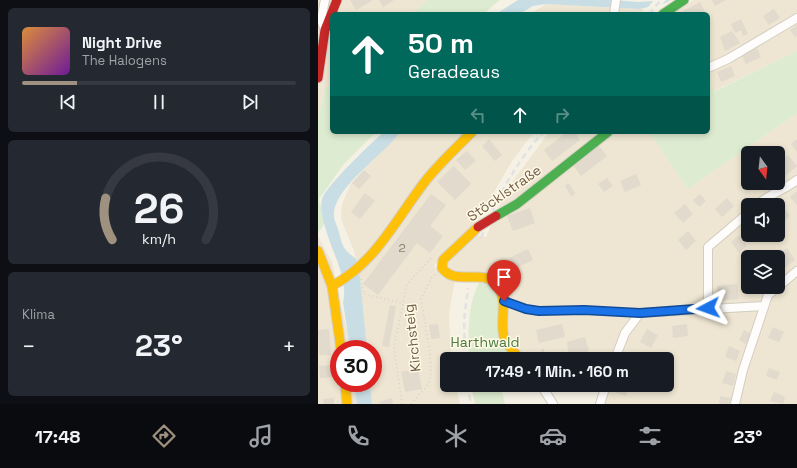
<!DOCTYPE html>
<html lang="de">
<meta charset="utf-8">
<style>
:root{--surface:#171b24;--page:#242831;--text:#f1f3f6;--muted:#9ea1a6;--line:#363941;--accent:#9f917f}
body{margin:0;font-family:"Space Grotesk",sans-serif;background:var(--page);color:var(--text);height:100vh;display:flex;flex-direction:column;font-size:15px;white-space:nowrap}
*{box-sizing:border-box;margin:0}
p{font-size:13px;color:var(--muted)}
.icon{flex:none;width:22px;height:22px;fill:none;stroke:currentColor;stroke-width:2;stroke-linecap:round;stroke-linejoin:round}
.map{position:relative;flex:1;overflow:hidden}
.sheet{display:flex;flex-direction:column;gap:8px;padding:8px;background:#0d0f14;width:318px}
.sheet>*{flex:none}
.banner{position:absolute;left:12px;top:12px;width:380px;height:122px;border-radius:6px;box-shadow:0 2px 6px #0003;background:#00695c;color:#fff;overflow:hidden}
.needle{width:26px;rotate:165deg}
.fabs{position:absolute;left:423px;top:146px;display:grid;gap:8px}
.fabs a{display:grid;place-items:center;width:44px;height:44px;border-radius:6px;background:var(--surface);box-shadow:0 2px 6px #0003;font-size:20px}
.speed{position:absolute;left:12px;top:340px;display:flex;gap:8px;font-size:20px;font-weight:700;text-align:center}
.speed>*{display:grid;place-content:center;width:52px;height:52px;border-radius:50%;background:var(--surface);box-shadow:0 2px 6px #0003;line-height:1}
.speed .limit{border:6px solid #d22;background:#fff;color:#111}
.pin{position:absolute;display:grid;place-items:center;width:34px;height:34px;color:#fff;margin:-41px -17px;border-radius:50% 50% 50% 0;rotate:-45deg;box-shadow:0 0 4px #0007}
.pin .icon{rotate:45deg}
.me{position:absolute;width:44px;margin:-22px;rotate:266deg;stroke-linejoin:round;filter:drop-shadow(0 0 3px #0008)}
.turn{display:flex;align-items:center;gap:14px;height:84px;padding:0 12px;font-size:18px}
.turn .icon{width:52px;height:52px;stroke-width:2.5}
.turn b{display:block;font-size:28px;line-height:34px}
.lanes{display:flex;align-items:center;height:38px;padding:0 12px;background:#0003;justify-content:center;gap:20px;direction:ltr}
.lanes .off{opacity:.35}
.big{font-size:30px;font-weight:700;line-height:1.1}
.sheet .widget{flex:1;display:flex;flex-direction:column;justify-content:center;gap:6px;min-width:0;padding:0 14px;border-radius:6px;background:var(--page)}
.sheet .dial{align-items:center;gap:0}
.dial svg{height:104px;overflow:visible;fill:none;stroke:var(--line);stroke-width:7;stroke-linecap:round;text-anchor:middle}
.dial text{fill:var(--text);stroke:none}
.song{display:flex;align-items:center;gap:12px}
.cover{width:48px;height:48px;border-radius:6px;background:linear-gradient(135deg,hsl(30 70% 55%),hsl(280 70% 35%))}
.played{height:4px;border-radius:2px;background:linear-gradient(90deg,var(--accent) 20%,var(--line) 20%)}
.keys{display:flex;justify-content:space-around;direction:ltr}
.heat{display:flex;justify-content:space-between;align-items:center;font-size:22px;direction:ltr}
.trip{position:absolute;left:122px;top:352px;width:234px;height:40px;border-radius:6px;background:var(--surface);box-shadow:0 2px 6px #0003;font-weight:700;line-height:40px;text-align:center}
.menu{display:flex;height:64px;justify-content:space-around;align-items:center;background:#090b0e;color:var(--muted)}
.menu .icon{width:28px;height:28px}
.menu .active{color:var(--accent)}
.menu b{font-size:18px;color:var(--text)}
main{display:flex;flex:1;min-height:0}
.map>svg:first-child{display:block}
.residential{fill:#eee6d2;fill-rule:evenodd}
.green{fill:#ddecd0}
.water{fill:#c8dee4}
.pier{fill:#f5f2e5}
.building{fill:#e1dacd}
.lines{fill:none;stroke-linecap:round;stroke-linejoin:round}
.lane-casing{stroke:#d3cdc1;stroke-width:6}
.street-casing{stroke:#d3cdc1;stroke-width:10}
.fast-casing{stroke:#d5cec2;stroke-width:11}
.slow-casing{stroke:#d5cec2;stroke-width:11}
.jam-casing{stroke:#d5cec2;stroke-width:11}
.path{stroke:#d7d0c8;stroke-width:1.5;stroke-dasharray:1 3;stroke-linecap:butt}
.lane{stroke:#fefdfb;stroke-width:4}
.street{stroke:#fefdfb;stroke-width:8}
.fast{stroke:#4caf50;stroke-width:9}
.slow{stroke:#ffc107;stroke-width:9}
.jam{stroke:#c62828;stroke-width:9}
.rail{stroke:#e4e1e2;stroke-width:2.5;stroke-dasharray:6 4;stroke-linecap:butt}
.jam-bridge-casing{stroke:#d5cec2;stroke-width:11;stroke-linecap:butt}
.jam-bridge{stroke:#c62828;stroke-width:9}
.route-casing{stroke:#114b97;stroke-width:10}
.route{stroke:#1a73e8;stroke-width:7}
.labels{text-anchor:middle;stroke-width:3;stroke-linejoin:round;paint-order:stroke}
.number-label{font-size:12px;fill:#8e7e6c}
.street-label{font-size:14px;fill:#705d48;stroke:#fff9e5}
.park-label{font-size:14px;fill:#4b7b43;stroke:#fff9e5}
</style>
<main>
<section class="sheet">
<div class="widget">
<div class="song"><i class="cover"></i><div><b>Night Drive</b><p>The Halogens</p></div></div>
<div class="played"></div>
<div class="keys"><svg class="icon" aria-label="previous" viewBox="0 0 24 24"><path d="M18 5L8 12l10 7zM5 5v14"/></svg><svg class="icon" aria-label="pause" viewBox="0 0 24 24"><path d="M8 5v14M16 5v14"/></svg><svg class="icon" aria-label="next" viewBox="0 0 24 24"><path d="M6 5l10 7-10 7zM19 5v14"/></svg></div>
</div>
<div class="widget dial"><svg viewBox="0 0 100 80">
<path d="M14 69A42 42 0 1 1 86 69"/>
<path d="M14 69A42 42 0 0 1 9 37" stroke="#9f917f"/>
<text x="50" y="56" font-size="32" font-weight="700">26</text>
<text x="50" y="72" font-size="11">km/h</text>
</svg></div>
<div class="widget"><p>Klima</p>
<div class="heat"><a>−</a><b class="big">23°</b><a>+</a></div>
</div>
</section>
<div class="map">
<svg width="479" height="404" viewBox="0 0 479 404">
<rect width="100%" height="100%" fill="#f5f2e5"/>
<!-- residential -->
<g class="residential">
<path d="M0 0H109L95 14H14V86L7 87 0 121Z"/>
<path d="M376 0H479V51L395 92 390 76V14H352Z"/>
<path d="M228 4 321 9H326L322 14H212Z"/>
<path d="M479 113V404H282L288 385H349V359H208L203 356 190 335 189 292 133 271 130 267V263L158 235 168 237 181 206 195 181 231 132H331L370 189ZM430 153H460V183H430ZM430 205H460V235H430ZM430 257H460V287H430Z"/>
<path d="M82 132H216L194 161 161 218 116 266 125 278 137 281 131 312 133 359H129V385H138L142 404H54L52 383H55V349H49L42 277 36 251 23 219 24 204 33 183Z"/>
<path d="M0 236 14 262 30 336 32 349H21V383H36L39 404H0Z"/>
</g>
<!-- green -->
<g class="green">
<path d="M109 0H182L165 14H95Z"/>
<path d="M479 51V113L370 189 331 132H390V76L396 92Z"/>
<path d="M14 86V132H58L26 164 1 199 7 223 0 233V121L7 87Z"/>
<path d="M162 281 170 282 181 296 180 315 199 359H151C150 333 149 304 162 281Z"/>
<path d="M153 385H189L183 388 187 404H157Z"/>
</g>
<!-- water -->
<g class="water">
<path d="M200 0H295L320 2 353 0 345 4 321 9 228 4 215 6 201 14H178Z"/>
<path d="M66 132H82C67 154 19 185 16 212 15 217 18 224 20 229 25 247 24 248 38 259L42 277 49 349H32L25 302C29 288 22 268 17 255 12 243 0 211 4 199 8 186 54 142 66 132Z"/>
<path d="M36 383H52L54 404H39Z"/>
</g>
<!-- pier -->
<path class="pier" d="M336 0H348L342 7 327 11Z"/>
<!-- building -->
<g class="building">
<path d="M32 0H55L38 10Z"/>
<path d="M61 0H76L65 7Z"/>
<path d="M394 0H408L397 6Z"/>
<path d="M382 2 387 12 384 14H367L365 11Z"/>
<path d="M456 9 462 18 451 25 445 16Z"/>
<path d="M423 19 430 34 425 36 423 30 417 33 413 24Z"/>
<path d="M479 25V36L477 37 472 30Z"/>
<path d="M414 31 422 43 407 51 402 37Z"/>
<path d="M439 48 443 57 428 64 424 56Z"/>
<path d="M413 66 417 76 403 82 399 72Z"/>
<path d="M249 132H257L262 140 234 161 226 150Z"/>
<path d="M171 139 184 155 177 161 164 146Z"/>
<path d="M479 139V152L473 144Z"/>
<path d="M280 145 289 156 263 176 255 165Z"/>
<path d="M149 151 158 161 147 170 138 160Z"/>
<path d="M470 155 479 166 465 178 460 172V163Z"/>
<path d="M136 166 153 184 137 200 119 182Z"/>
<path d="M46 170 53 176 41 189 34 183Z"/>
<path d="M318 174 323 185 307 192 302 181Z"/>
<path d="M289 178 295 186 286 192 280 184Z"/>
<path d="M251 183 257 194 253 196 247 186Z"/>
<path d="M438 183H450L443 189Z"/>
<path d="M479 191V205L472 197Z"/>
<path d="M47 193 57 201 42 219 33 212Z"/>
<path d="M113 194 128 205 112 226 125 236 112 253 99 243 60 295 45 284Z"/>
<path d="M382 194 388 201 381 207 375 200Z"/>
<path d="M409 198 416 206 404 217 397 209Z"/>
<path d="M367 204 375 214 365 223 356 213Z"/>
<path d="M464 205 472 216 464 222 460 218V208Z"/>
<path d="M212 208 217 223 195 231 189 216Z"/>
<path d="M370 231 378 241 368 250 360 240Z"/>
<path d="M421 235 429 246 421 253 413 242Z"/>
<path d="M469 248 477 260 465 269 460 263V257H456Z"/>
<path d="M210 249 215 260 196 269 191 258Z"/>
<path d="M430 269V279L425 272Z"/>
<path d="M419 284 421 299 401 301 399 286Z"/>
<path d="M72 305 78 306 71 347 64 346Z"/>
<path d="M120 324 122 338 113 339 111 325Z"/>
<path d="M244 324 247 337 221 343 218 330Z"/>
<path d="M369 324 370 336 355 338 354 326Z"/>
<path d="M455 327 466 332 461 342 450 338Z"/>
<path d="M11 329 13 355H1L0 330Z"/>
<path d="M329 329 340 335 333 348 322 342Z"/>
<path d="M426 330 433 334 428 344 421 340Z"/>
<path d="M267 337 271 351 262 353 263 359H242L251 357 249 342Z"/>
<path d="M411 346 422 351 418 361 407 357Z"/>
<path d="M223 349H226L228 359H225Z"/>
<path d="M313 354 324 359H311Z"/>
<path d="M13 365 15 377 2 378 1 366Z"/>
<path d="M451 368 462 372 459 380 448 376Z"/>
<path d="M100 369 104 389 87 392 83 372Z"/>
<path d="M408 371 418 374 415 386 404 383Z"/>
<path d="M301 385H312L308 396 298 393Z"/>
<path d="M456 392 467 397 465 404 452 401Z"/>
<path d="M402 396 413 398 412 404H401Z"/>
<path d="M16 398V404H6L5 399Z"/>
<path d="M74 398 75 404H62L61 402Z"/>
</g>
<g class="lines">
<defs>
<path id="lane" d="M186 301 208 309 221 311 266 310 322 313"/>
<g id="street">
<path d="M7 0 3 20 7 30"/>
<path d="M296 14 298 0"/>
<path d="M390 68 410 59 479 18"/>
<path d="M439 205C453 193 466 190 479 180"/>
<path d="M390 308V247L430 213"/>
<path d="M297 359 307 333 322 313 446 306"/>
<path d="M223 385 235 404"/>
<path d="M282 404 288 385"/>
<path d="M417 404 425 370 450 295 479 271"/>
</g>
<g id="fast">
<path d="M345 14 366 0"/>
<path d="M178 216 199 204 290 132"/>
</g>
<g id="slow">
<path d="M160 227 125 260 124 268C137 286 162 269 177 283 192 298 181 320 186 337 189 345 196 352 202 359"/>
<path d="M0 251 14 286 23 349"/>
<path d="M14 286C59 262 79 217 109 179 123 162 139 147 154 132"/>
<path d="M27 383 29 404"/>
</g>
<path id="jam" d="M0 78 7 30 19 0"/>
</defs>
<!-- lane casing -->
<use href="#lane" class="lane-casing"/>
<!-- street casing -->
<use href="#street" class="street-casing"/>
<!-- fast casing -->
<use href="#fast" class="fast-casing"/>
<!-- slow casing -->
<use href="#slow" class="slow-casing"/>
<!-- jam casing -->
<use href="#jam" class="jam-casing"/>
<!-- path -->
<g class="path">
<path d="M43 279 46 294 84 303"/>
<path d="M84 404 76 347 89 284 115 256"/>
<path d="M93 404 110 385 113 372 112 353 103 299 114 277 118 274"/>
</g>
<!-- lane -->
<use href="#lane" class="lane"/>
<!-- street -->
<use href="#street" class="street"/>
<!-- fast -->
<use href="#fast" class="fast"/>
<!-- slow -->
<use href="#slow" class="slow"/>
<!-- jam -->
<use href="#jam" class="jam"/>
<!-- rail -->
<g class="rail">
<path d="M331 14 343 0"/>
<path d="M163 238C178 199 197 164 225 132"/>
<path d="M147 359 146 320 150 288"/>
<path d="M149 385 153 404"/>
</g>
<defs>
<path id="jam-bridge" d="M160 227 178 216"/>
</defs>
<!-- jam-bridge casing -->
<use href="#jam-bridge" class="jam-bridge-casing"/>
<!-- jam-bridge -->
<use href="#jam-bridge" class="jam-bridge"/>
</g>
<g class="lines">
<defs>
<path id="route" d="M186 301 208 309 221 311 266 310 322 313 390 308"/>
</defs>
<!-- route casing -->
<use href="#route" class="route-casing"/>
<!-- route -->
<use href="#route" class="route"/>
</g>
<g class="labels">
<!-- number labels -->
<g class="number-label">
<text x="84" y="252">2</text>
</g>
<!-- street labels -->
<g class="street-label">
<text transform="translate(186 193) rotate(-35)" y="5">Stöcklstraße</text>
<text transform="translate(94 338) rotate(-96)" y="5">Kirchsteig</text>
</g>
<!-- park labels -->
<g class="park-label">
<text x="167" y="347">Harthwald</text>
</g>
</g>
</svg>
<div class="fabs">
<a><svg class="needle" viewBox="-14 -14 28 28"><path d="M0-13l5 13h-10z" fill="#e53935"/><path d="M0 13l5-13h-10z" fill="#9ea1a6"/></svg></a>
<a><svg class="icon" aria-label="sound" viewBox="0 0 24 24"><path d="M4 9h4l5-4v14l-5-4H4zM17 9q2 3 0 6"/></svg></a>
<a><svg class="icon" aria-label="layers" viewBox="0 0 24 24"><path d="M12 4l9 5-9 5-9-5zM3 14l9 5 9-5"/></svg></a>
</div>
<div class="speed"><div class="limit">30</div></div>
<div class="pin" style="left:186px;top:301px;background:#d93025"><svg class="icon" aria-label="arrive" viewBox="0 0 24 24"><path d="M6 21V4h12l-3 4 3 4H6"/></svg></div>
<svg class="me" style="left:390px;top:308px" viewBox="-20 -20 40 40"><path d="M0-17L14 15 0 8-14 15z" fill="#1a73e8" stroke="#fff" stroke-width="4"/></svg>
<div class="trip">17:49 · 1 Min. · 160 m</div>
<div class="banner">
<div class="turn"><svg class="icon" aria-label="ahead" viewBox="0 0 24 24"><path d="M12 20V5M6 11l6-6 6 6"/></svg><div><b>50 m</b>Geradeaus</div></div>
<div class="lanes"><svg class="icon off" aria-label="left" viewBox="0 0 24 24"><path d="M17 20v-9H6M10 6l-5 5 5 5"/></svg><svg class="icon" aria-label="ahead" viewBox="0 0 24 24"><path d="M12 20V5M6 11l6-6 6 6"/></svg><svg class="icon off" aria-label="right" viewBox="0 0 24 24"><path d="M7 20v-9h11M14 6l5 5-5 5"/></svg></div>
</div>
</div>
</main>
<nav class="menu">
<b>17:48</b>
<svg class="icon active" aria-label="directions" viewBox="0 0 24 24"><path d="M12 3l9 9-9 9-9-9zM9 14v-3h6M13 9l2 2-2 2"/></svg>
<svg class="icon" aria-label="music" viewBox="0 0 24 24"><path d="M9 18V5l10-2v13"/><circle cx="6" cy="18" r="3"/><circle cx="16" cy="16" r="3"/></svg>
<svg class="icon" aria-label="phone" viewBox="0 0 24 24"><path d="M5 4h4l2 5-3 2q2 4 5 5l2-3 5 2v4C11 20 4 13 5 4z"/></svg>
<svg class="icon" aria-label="climate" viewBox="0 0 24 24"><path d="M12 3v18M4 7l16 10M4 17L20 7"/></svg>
<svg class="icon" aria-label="car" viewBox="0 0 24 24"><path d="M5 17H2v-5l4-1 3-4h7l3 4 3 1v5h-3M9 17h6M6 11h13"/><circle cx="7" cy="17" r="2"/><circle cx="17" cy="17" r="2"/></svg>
<svg class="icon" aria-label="filters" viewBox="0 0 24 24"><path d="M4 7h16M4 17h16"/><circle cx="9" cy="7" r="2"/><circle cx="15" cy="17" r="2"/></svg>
<b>23°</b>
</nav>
